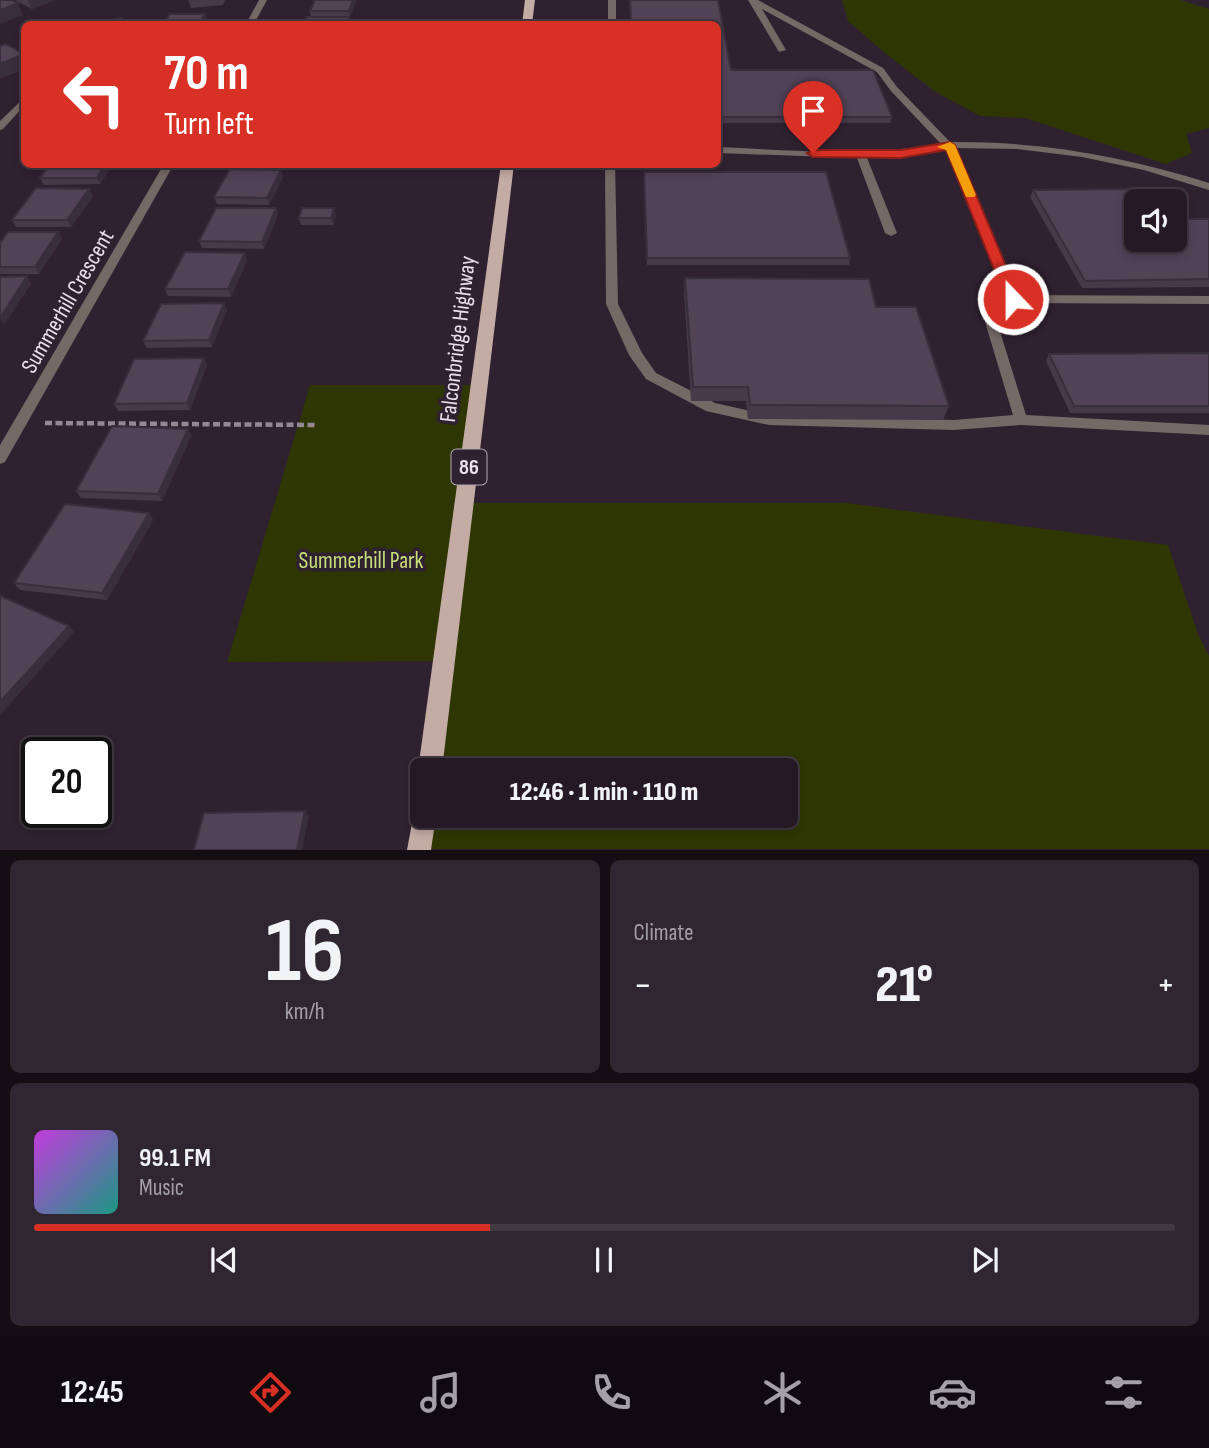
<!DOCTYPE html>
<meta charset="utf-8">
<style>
:root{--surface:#241925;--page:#302632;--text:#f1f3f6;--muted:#a3a0a7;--line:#413842;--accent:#d93025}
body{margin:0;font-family:"Sofia Sans Condensed",sans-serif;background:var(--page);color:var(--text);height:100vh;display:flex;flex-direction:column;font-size:26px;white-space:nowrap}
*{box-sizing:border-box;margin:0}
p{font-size:23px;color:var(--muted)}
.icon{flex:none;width:38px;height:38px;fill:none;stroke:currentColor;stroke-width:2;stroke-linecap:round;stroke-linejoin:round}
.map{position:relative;height:850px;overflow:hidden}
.details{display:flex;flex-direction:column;gap:10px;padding:10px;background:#140e14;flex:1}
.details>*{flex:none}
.hud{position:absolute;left:21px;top:21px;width:700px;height:147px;border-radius:10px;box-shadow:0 4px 10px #0003,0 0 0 2px var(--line);background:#d93025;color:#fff;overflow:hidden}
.fabs{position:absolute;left:1124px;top:189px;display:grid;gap:14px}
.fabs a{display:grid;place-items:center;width:63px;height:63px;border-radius:10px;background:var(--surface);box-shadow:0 4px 10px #0003,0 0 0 2px var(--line);font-size:35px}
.speed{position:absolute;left:21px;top:737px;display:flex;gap:14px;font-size:35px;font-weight:700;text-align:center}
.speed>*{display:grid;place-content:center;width:91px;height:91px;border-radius:50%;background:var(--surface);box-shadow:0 4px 10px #0003,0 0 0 2px var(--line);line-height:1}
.speed .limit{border:4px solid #111;border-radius:10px;background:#fff;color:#111}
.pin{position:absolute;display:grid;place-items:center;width:60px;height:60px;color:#fff;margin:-72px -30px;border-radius:50% 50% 50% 0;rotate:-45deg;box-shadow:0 0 7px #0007}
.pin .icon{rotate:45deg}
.me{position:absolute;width:77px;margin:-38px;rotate:338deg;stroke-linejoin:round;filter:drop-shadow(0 0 5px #0008)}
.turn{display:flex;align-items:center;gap:24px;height:147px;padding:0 28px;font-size:32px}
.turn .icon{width:91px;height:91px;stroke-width:2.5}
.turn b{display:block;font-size:49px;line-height:60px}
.big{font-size:52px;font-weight:800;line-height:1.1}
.details .card{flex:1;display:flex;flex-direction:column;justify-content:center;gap:10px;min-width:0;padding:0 24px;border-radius:10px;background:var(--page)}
.details .dial{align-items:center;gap:0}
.dial b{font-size:91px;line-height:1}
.song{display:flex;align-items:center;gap:21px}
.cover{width:84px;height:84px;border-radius:10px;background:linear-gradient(135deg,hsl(290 70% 55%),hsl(170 70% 35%))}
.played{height:7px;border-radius:4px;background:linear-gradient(90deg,var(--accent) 40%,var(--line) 40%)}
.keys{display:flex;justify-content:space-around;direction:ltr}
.heat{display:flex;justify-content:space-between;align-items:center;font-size:38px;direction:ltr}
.details .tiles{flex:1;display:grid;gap:10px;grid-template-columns:1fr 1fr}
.card:last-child{grid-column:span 2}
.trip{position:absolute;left:410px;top:758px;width:388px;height:70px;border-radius:10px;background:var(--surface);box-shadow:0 4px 10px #0003,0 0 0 2px var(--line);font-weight:800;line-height:70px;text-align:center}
.dock{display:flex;height:112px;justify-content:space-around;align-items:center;background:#0e0a0f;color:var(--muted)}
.dock .icon{width:49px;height:49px}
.dock .current{color:var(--accent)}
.dock b{font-size:32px;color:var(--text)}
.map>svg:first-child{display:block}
.green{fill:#2e3603}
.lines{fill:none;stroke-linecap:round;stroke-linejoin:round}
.path{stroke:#948895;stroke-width:4.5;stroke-dasharray:7 3.5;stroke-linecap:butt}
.service{fill:#756965;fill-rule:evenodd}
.minor{fill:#756965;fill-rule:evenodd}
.primary{fill:#c4aba4;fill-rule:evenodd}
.wall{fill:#46394a}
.shaded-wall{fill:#392e3c}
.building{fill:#514256;stroke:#392e3c;stroke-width:2}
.route{fill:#d93025;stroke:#8d1f18;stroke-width:2}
.slow{fill:#f59e0b}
.labels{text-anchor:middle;stroke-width:7;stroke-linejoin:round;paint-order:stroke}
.shield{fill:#302131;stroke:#b2a7b3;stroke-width:2}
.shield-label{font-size:21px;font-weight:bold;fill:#eae0eb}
.street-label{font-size:23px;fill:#eae0eb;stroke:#302131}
.park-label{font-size:23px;fill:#c9df78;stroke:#302131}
</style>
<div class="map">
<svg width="1209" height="850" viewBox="0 0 1209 850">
<rect width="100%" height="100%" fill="#302131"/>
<!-- green -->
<g class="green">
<path d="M842 0H1181L1209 9V128L1186 134 1192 153 1166 164 1025 118 980 116 934 91 885 53 848 21Z"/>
<path d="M310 385H483L469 503H846L1168 545 1198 634 1209 656V849H424L428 816H786V770H435L450 661 227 662Z"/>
</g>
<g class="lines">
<!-- path -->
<path class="path" d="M45 423 317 425"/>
<!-- service -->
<g class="service">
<rect x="608" y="0" width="8" height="24"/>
<path d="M748 0H758L883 68 897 87 950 142C1039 141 1124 156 1209 183V190L1144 170 1082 157 1017 149 956 148 1017 295 1209 296V304L1014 303 1005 307 997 322 1026 415 1209 425V435L1021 425 954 430 769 425 706 411 646 379 629 355 606 304 605 164H615L618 304 642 353 656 373 715 403 769 415 954 420 1013 415 985 322 996 301 1006 297 946 149 906 156 867 158 897 233 891 236 885 233 857 158 718 153V147C793 150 866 158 940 143L891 91 877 72 762 9 786 50 779 52Z"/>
</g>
<!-- minor -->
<g class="minor">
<path d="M259 0H267L254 24H246Z"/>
<path d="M24 98V106L3 129 0 130V121Z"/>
<path d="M164 164H174L5 462 0 464V445Z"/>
</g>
<!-- primary -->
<g class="primary">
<path d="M525 0H535L532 24H522Z"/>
<path d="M501 164H514L442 770H422V778L418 770Z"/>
<path d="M422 805V816H436L431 850H407L415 807Z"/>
</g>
</g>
<!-- wall -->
<g class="wall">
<path d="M15 0H55L32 9Z"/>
<path d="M188 0H225L223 5 191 8Z"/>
<path d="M357 0 349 17 350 24H303L311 17 310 11Z"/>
<path d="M718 24 731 70 892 117 890 123H718Z"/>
<path d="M50 164H113L100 184 44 185 40 178Z"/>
<path d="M236 164H287L286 166Z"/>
<path d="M281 170 283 177 269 205 217 204 214 197Z"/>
<path d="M644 172 850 258 849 265H647Z"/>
<path d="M89 189 93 196 71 227H16L12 220Z"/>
<path d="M1033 190 1136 240 1209 219V287L1082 288 1030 197Z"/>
<path d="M276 208 278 215 264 249 202 248 199 241Z"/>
<path d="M336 215 333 225H301L299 218Z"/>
<path d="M58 232 62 239 39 274H0V243Z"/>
<path d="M247 260 231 297 168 296 165 289Z"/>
<path d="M685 278 876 307 949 406 943 420 748 419 746 401H691L684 292Z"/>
<path d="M224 303 227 310 212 347 147 348 143 341Z"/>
<path d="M1209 353V413H1070L1046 361 1049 354Z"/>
<path d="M207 365 190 410 118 411 114 404Z"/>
<path d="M188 429 191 436 162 501 81 498 76 491Z"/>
<path d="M149 513 153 520 107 600 20 590 14 583Z"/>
</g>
<!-- shaded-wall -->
<g class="shaded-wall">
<path d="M28 0H55L32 9Z"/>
<path d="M353 0H357L350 17 349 11Z"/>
<path d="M18 3 23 15 0 24V10Z"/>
<path d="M205 14 209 24H198Z"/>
<path d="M24 54V69L0 79V64Z"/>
<path d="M105 164H113L100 184 97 178Z"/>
<path d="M281 170 283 177 269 205 267 198Z"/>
<path d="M89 189 93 196 71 227 67 220Z"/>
<path d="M276 208 278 215 264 249 262 242Z"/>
<path d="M334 208 336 215 333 225 331 218Z"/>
<path d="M58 232 62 239 39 274 35 267Z"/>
<path d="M245 253 247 260 231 297 228 289Z"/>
<path d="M27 276 31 284 4 325 0 318Z"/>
<path d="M224 303 227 310 212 347 209 340Z"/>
<path d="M204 358 207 365 190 410 187 403Z"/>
<path d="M188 429 191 436 162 501 158 494Z"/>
<path d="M149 513 153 520 107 600 102 593Z"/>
<path d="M69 626 74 632 1 714 0 713V702Z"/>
<path d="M305 811 309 816 302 850H297Z"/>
</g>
<!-- building -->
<g class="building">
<path d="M0 0H11L18 3 0 10Z"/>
<path d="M315 0H353L349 11H310Z"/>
<path d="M630 0H718L731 70H873L892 117H718V24H631Z"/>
<path d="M170 14H205L198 24H163Z"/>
<path d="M307 17H349L346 24H303Z"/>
<path d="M122 18V24H93V23Z"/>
<path d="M6 44 24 54 0 64V46Z"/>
<path d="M50 164H105L97 178H40Z"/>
<path d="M230 169 281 170 267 198 214 197Z"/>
<path d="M644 172H826L850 258H647Z"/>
<path d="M36 188 89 189 67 220H12Z"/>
<path d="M1128 189 1136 201V240H1174V219H1209V279L1085 281 1033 190Z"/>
<path d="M216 208H276L262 242 199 241Z"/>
<path d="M302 208H334L331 218H299Z"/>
<path d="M8 232H58L35 267H0V243Z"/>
<path d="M185 252 245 253 228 289H165Z"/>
<path d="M27 276 0 318V277Z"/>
<path d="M685 278 869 279 876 307H916L949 406 750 405 748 387H693Z"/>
<path d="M224 303 209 340 143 341 161 304Z"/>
<path d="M1209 353V406H1074L1049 354Z"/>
<path d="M204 358 187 403 114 404 134 359Z"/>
<path d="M112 426 188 429 158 494 76 491Z"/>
<path d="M65 504 149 513 102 593 14 583Z"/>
<path d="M0 596 69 626 0 702Z"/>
<path d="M305 811 297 850H194L204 813Z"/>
</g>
<!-- route -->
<path class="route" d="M950 142 955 145 1020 299 1018 302H1008L1006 299 946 150 901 158 813 157 807 153 813 150H901Z"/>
<!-- slow -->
<path class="slow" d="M950 142 955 145 976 195 974 197H966L946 150 937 147Z"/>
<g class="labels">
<!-- shield labels -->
<rect class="shield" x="451.5" y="449.5" width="35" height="35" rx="5"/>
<g class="shield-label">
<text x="469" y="474">86</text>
</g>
<!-- street labels -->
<g class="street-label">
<text transform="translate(67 301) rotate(-60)" y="8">Summerhill Crescent</text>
<text transform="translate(457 339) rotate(-83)" y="8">Falconbridge Highway</text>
</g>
<!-- park labels -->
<g class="park-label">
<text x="361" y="568">Summerhill Park</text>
</g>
</g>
</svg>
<div class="fabs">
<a><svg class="icon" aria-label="sound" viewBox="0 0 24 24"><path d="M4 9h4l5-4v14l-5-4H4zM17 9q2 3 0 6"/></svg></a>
</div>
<div class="speed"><div class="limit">20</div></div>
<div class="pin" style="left:813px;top:153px;background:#d93025"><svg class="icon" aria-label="arrive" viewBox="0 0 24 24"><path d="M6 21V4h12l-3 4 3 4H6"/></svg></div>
<svg class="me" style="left:1013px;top:299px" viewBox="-20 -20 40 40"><circle r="17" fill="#d93025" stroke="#fff" stroke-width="3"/><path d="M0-11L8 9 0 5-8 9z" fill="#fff"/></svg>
<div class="trip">12:46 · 1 min · 110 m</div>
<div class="hud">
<div class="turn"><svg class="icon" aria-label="left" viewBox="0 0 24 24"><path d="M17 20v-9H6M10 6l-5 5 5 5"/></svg><div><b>70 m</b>Turn left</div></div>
</div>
</div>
<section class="details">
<div class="tiles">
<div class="card dial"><b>16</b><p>km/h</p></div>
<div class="card"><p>Climate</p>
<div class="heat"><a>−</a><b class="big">21°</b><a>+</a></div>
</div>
<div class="card">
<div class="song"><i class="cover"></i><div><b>99.1 FM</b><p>Music</p></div></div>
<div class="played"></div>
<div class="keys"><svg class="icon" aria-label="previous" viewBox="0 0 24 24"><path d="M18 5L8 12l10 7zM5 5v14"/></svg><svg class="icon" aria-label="pause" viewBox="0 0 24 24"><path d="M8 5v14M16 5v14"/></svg><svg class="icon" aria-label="next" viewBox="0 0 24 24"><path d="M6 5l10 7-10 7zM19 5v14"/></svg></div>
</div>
</div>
</section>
<nav class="dock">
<b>12:45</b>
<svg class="icon current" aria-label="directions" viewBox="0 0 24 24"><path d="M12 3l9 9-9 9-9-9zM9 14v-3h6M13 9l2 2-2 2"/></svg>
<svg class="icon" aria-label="music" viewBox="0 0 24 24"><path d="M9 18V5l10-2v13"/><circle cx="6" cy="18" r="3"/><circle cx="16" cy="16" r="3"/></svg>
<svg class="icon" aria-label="phone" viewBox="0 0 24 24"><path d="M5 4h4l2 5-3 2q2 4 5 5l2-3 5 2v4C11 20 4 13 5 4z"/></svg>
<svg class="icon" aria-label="climate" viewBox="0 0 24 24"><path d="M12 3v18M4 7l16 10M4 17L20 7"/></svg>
<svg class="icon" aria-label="car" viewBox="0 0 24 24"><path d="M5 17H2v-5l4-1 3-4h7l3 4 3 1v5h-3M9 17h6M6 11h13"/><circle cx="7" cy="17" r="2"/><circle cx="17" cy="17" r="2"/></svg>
<svg class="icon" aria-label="filters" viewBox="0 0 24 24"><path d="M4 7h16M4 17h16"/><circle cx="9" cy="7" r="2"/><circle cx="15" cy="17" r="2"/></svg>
</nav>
